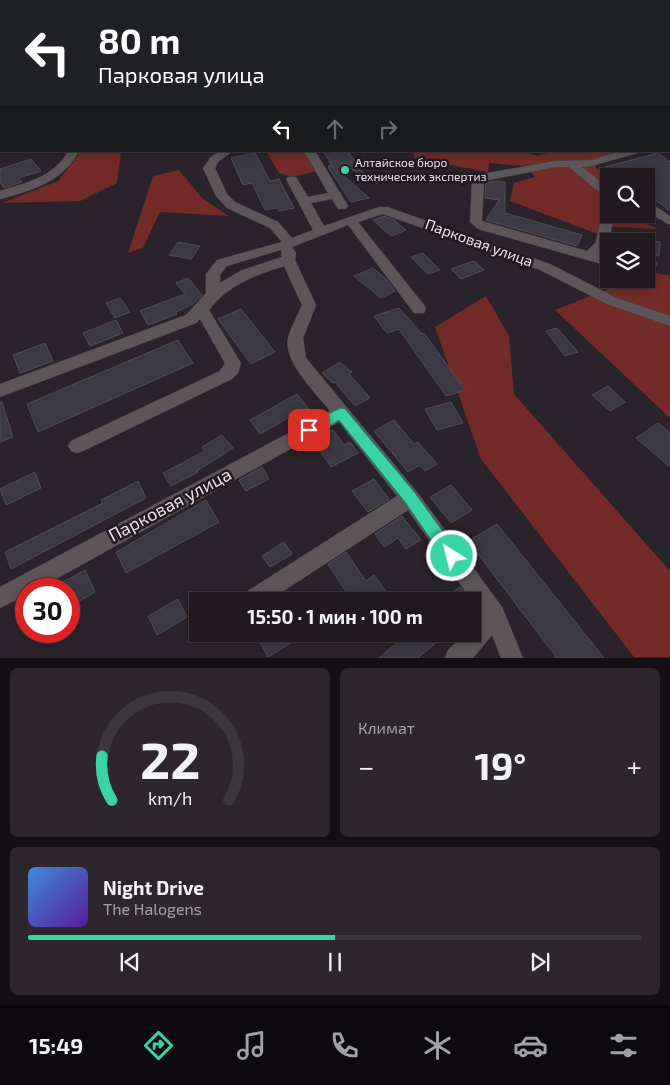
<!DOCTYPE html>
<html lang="ru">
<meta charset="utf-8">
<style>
:root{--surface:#201a20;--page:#2d272d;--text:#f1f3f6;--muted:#a2a1a5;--line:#3d383e;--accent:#39d4a5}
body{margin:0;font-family:"Exo 2",sans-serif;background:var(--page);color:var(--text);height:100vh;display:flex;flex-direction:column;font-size:19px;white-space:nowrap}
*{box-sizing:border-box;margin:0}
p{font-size:16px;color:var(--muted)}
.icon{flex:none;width:28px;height:28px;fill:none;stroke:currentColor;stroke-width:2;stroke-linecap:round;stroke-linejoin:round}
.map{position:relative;height:658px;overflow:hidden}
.side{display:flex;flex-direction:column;gap:10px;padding:10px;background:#120e12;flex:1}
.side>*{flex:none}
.banner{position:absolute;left:0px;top:0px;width:670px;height:152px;box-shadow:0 2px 8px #0003,0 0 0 1px var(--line);background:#202124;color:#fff;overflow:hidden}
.buttons{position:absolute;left:600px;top:168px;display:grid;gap:10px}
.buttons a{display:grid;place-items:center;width:55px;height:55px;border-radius:0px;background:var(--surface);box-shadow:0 2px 8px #0003,0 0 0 1px var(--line);font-size:25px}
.speed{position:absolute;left:15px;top:578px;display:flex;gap:10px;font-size:25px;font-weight:700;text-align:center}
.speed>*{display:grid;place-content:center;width:65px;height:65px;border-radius:50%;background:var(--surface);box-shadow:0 2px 8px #0003,0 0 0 1px var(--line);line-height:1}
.speed .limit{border:8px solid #d22;background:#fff;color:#111}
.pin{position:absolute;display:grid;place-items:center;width:42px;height:42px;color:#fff;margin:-21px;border-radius:10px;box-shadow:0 2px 8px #0006}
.me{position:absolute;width:55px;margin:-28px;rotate:324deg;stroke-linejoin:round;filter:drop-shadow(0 0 4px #0008)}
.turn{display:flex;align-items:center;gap:18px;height:105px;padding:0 15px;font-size:22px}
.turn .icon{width:65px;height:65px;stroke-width:2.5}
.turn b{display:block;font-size:35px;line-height:42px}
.lanes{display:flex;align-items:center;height:48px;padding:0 15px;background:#0003;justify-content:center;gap:25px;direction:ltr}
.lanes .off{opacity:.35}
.big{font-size:38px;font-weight:700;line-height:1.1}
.side .widget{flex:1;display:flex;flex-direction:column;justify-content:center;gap:8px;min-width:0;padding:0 18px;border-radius:8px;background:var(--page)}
.side .dial{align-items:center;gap:0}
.dial svg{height:130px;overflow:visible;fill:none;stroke:var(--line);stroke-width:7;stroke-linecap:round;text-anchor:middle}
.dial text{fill:var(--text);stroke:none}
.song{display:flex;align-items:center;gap:15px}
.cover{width:60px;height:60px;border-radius:8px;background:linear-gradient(135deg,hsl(210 70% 55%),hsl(270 70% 35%))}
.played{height:5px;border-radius:2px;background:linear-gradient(90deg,var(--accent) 50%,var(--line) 50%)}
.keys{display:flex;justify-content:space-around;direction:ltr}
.heat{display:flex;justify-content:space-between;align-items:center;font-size:28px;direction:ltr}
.side .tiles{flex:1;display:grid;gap:10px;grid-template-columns:1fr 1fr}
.widget:last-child{grid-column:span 2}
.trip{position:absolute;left:189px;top:592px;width:292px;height:50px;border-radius:0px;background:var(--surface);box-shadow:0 2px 8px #0003,0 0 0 1px var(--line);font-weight:700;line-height:50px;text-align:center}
.tab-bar{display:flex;height:80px;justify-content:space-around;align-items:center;background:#0d0a0d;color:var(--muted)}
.tab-bar .icon{width:35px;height:35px}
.tab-bar .active{color:var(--accent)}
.tab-bar b{font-size:22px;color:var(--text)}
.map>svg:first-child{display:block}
.green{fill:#722b26}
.building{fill:#3b3944;stroke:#4f4d58}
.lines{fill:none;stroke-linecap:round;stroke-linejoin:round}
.minor-casing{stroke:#463e46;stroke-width:1}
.highway-casing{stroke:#463e46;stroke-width:1}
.minor{fill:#5c5658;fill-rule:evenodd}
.highway{fill:#a6989c;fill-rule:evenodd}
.tram{stroke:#a59fa5;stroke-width:1}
.route{fill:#39d4a5;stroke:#258a6b}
.poi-dot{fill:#39d4a5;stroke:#211a21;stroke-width:2}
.labels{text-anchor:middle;stroke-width:5;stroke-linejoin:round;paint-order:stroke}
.far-poi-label{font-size:12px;fill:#e9e4e9;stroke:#211a21;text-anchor:start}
.street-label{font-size:15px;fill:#e9e4e9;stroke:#211a21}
.near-street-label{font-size:18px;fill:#e9e4e9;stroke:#211a21}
</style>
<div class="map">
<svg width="670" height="658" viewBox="0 0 670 658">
<rect width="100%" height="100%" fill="#2b232b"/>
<!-- green -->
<g class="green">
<path d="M493 0H670V101L669 102V1Z"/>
<path d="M79 151H121L117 183 80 201 2 203 58 181 78 156Z"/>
<path d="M268 151H305L317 171 292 177 279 173 267 153Z"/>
<path d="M413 151H523L537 156 554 151H613L595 167 609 177V214H628V216L658 229 598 226 600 235 510 201 514 183 535 177 525 166 489 163 488 172 414 158Z"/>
<path d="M179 170 202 198 229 216 160 212 143 248 128 253 153 176Z"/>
<path d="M652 272 670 276V418L555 310 634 279H646V274Z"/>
<path d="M486 296 509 336 514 394 670 571V657H634L481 459 435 327Z"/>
</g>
<!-- building -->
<g class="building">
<path d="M323 151H350L349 153 367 178 342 163 337 170 369 198 351 202 328 167 330 165 334 168Z"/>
<path d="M255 153 270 181 279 179 294 208 279 211 277 208 265 210 252 183 243 185 231 158Z"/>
<path d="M658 153 670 162V211L646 193V176H618L605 167Z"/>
<path d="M31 159 41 171 19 178 22 182 4 188 0 182V169Z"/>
<path d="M494 181 505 182V213L582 235 577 246 486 220 499 200 485 198 486 183Z"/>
<path d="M384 216 394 220 406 230 391 236 373 220Z"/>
<path d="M646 239 660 242 659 256 646 253Z"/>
<path d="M178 242 200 246 191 259 169 255Z"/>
<path d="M423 253 440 270 428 274 411 257Z"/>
<path d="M474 261 484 270 461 279 451 269Z"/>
<path d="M373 268 388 281 395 291 381 298 354 276Z"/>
<path d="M188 278 202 295 193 304 176 312 177 314 148 325 140 311 185 294 176 283Z"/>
<path d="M120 298 130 312 115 318 106 303Z"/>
<path d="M399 308 422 334 424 333 465 390 446 396 399 329 387 333 374 316Z"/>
<path d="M241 309 275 352 251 364 218 319Z"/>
<path d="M116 320 123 333 90 346 83 333Z"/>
<path d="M557 328 578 352 565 356 546 331Z"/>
<path d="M178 340 193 363 38 432 27 404Z"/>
<path d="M45 343 53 361 20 373 13 355Z"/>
<path d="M340 362 352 372 349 374 370 398 355 406 335 382 333 383 322 373Z"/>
<path d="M608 386 625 402 610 411 592 395Z"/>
<path d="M297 394 311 412 296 421 292 416 260 434 250 420Z"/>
<path d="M0 402H2L13 437 0 442Z"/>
<path d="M451 402 463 423 437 430 425 409Z"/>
<path d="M394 420 414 444 418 442 437 464 425 471 420 465 408 472 374 431Z"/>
<path d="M658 423 670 433V467L636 438Z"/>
<path d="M333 430 344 445 350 442 358 453 331 467 320 451 328 447 320 436Z"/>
<path d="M222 435 233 448 197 471 198 472 171 486 163 473 205 451 202 447Z"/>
<path d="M262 467 269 479 246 491 239 480Z"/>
<path d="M35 472 41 488 6 505 0 489Z"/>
<path d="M374 479 389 499 368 512 352 491Z"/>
<path d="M138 481 146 498 11 569 5 552 103 503 101 500Z"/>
<path d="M451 485 472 510 451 523 430 497Z"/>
<path d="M206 500 219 522 126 573 116 552Z"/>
<path d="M402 516 421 540 406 549 398 538 384 547 375 534Z"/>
<path d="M497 524 604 658H557L468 541Z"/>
<path d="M284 542 292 554 270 567 262 556Z"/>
<path d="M346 552 366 581 374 575 388 594 378 601H352L328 564Z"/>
<path d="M85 570 95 592 69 607V589H50Z"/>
<path d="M460 587 470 601H440Z"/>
<path d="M178 599 187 617 157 635 148 616Z"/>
<path d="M256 634H306L268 657Z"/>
<path d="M407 634H434L439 640 418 658H379Z"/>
</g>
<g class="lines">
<defs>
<g id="minor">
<path d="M404 0H414L415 1H405Z"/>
<rect x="0" y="26" width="1" height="4"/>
<path d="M0 43 1 44V50L0 49Z"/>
<rect x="669" y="119" width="1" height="6"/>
<path d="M68 151H79C64 181 31 191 0 199V191C25 183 55 177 68 151Z"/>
<path d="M220 151H233L219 161 215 168 227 194 235 202 278 222 292 238 313 230 286 179 288 177H296L308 197 328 193 304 151H315L348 206 346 209H338L332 199 311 203 324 226 379 207H387L550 264 617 298 670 316V326L607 304 540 270 383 214 358 222 424 305 426 309 424 313H414L348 225 292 247 296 253 295 260 316 305 303 338 306 358 417 492 502 607 523 658H501L492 635 473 658H445L448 650 465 634H472V624L481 614 408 510 268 601H240L243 594 397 496 339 422 38 589H26V595L0 608V587L330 411C316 393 283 362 288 338 291 326 298 316 302 305L284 266C255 275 228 285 209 310L241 363 238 373 232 379 83 451 77 453 71 451 68 446 71 441 220 371 225 363 200 319 196 323 0 397V384L186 315 206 293V274L217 260 282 242 270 228 227 208 216 196 203 168 211 157ZM281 250 282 257 240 271 220 283V275L227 266Z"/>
<path d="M621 151H639L638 153 591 166 582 167 609 188V198L605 197 569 167H555L484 181 482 221 587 251 596 242 603 207 609 203V214H614L609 243 599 255 609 258V266L478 229 470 222 472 180 477 175 555 161 591 160Z"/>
<path d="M646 204H652L670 216V225L646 211Z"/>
<path d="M646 260 655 261 657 264 655 267 646 268Z"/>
</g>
<g id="highway">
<path d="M377 0H386L387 1H378Z"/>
<rect x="669" y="138" width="1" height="6"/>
</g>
</defs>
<!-- minor casing -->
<use href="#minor" class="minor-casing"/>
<!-- highway casing -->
<use href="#highway" class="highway-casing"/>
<!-- minor -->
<use href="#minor" class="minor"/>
<!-- highway -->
<use href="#highway" class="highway"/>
<!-- tram -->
<path class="tram" d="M400 0 403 1"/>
</g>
<!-- route -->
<path class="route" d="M341 408 345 409 415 493 457 551 459 556 457 561 452 564 446 561 405 502 339 420C330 425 315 437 304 434L302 430 304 426Z"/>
<!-- markers -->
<circle class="poi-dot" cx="345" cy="170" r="5"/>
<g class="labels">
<!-- far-poi labels -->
<g class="far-poi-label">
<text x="355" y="167">Алтайское бюро<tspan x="355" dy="14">технических экспертиз</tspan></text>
</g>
<!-- street labels -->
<g class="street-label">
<text transform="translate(479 243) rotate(20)" y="5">Парковая улица</text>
</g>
<!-- near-street labels -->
<g class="near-street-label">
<text transform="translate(170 505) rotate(-28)" y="6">Парковая улица</text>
</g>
</g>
</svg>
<div class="buttons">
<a><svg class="icon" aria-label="search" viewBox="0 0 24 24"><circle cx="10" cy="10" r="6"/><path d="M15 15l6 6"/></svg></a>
<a><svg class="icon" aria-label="layers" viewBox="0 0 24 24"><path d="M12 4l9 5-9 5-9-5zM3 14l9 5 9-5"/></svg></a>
</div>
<div class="speed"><div class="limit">30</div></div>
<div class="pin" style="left:309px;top:430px;background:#d93025"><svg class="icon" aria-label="arrive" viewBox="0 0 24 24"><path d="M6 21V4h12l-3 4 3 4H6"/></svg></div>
<svg class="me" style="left:452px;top:556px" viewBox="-20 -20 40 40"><circle r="17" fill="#39d4a5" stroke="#fff" stroke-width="3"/><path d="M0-11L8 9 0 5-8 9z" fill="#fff"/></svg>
<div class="trip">15:50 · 1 мин · 100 m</div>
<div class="banner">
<div class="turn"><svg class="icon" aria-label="left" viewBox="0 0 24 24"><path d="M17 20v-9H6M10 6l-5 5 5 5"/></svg><div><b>80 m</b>Парковая улица</div></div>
<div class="lanes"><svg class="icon" aria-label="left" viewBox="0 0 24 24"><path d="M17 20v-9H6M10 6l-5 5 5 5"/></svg><svg class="icon off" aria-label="ahead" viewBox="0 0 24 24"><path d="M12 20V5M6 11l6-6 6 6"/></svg><svg class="icon off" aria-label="right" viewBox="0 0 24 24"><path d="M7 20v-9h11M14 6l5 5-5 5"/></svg></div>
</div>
</div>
<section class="side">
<div class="tiles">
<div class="widget dial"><svg viewBox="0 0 100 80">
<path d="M14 69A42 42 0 1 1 86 69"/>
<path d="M14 69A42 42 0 0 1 8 42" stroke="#39d4a5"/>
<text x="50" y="56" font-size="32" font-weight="700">22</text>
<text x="50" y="72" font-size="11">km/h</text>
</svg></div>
<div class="widget"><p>Климат</p>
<div class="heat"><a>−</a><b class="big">19°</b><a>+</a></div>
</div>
<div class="widget">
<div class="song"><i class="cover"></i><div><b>Night Drive</b><p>The Halogens</p></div></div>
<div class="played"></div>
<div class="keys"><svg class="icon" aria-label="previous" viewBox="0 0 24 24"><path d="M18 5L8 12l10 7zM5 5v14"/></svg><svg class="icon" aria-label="pause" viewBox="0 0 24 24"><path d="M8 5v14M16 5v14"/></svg><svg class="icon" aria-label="next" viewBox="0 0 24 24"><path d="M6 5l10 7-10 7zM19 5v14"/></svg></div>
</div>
</div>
</section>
<nav class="tab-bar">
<b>15:49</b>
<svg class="icon active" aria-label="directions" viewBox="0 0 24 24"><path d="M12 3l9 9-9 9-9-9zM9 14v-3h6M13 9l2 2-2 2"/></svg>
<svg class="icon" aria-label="music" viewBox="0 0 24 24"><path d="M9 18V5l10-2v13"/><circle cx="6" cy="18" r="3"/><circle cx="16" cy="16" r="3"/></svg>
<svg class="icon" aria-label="phone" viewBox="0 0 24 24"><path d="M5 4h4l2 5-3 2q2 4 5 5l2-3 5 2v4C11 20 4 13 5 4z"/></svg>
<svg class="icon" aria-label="climate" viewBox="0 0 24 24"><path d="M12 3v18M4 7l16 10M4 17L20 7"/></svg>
<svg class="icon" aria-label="car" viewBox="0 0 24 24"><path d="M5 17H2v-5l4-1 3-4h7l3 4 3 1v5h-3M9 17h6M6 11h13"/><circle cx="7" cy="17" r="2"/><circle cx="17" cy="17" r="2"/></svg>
<svg class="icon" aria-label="filters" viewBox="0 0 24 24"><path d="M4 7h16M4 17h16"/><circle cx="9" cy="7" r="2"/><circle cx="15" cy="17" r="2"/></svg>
</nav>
